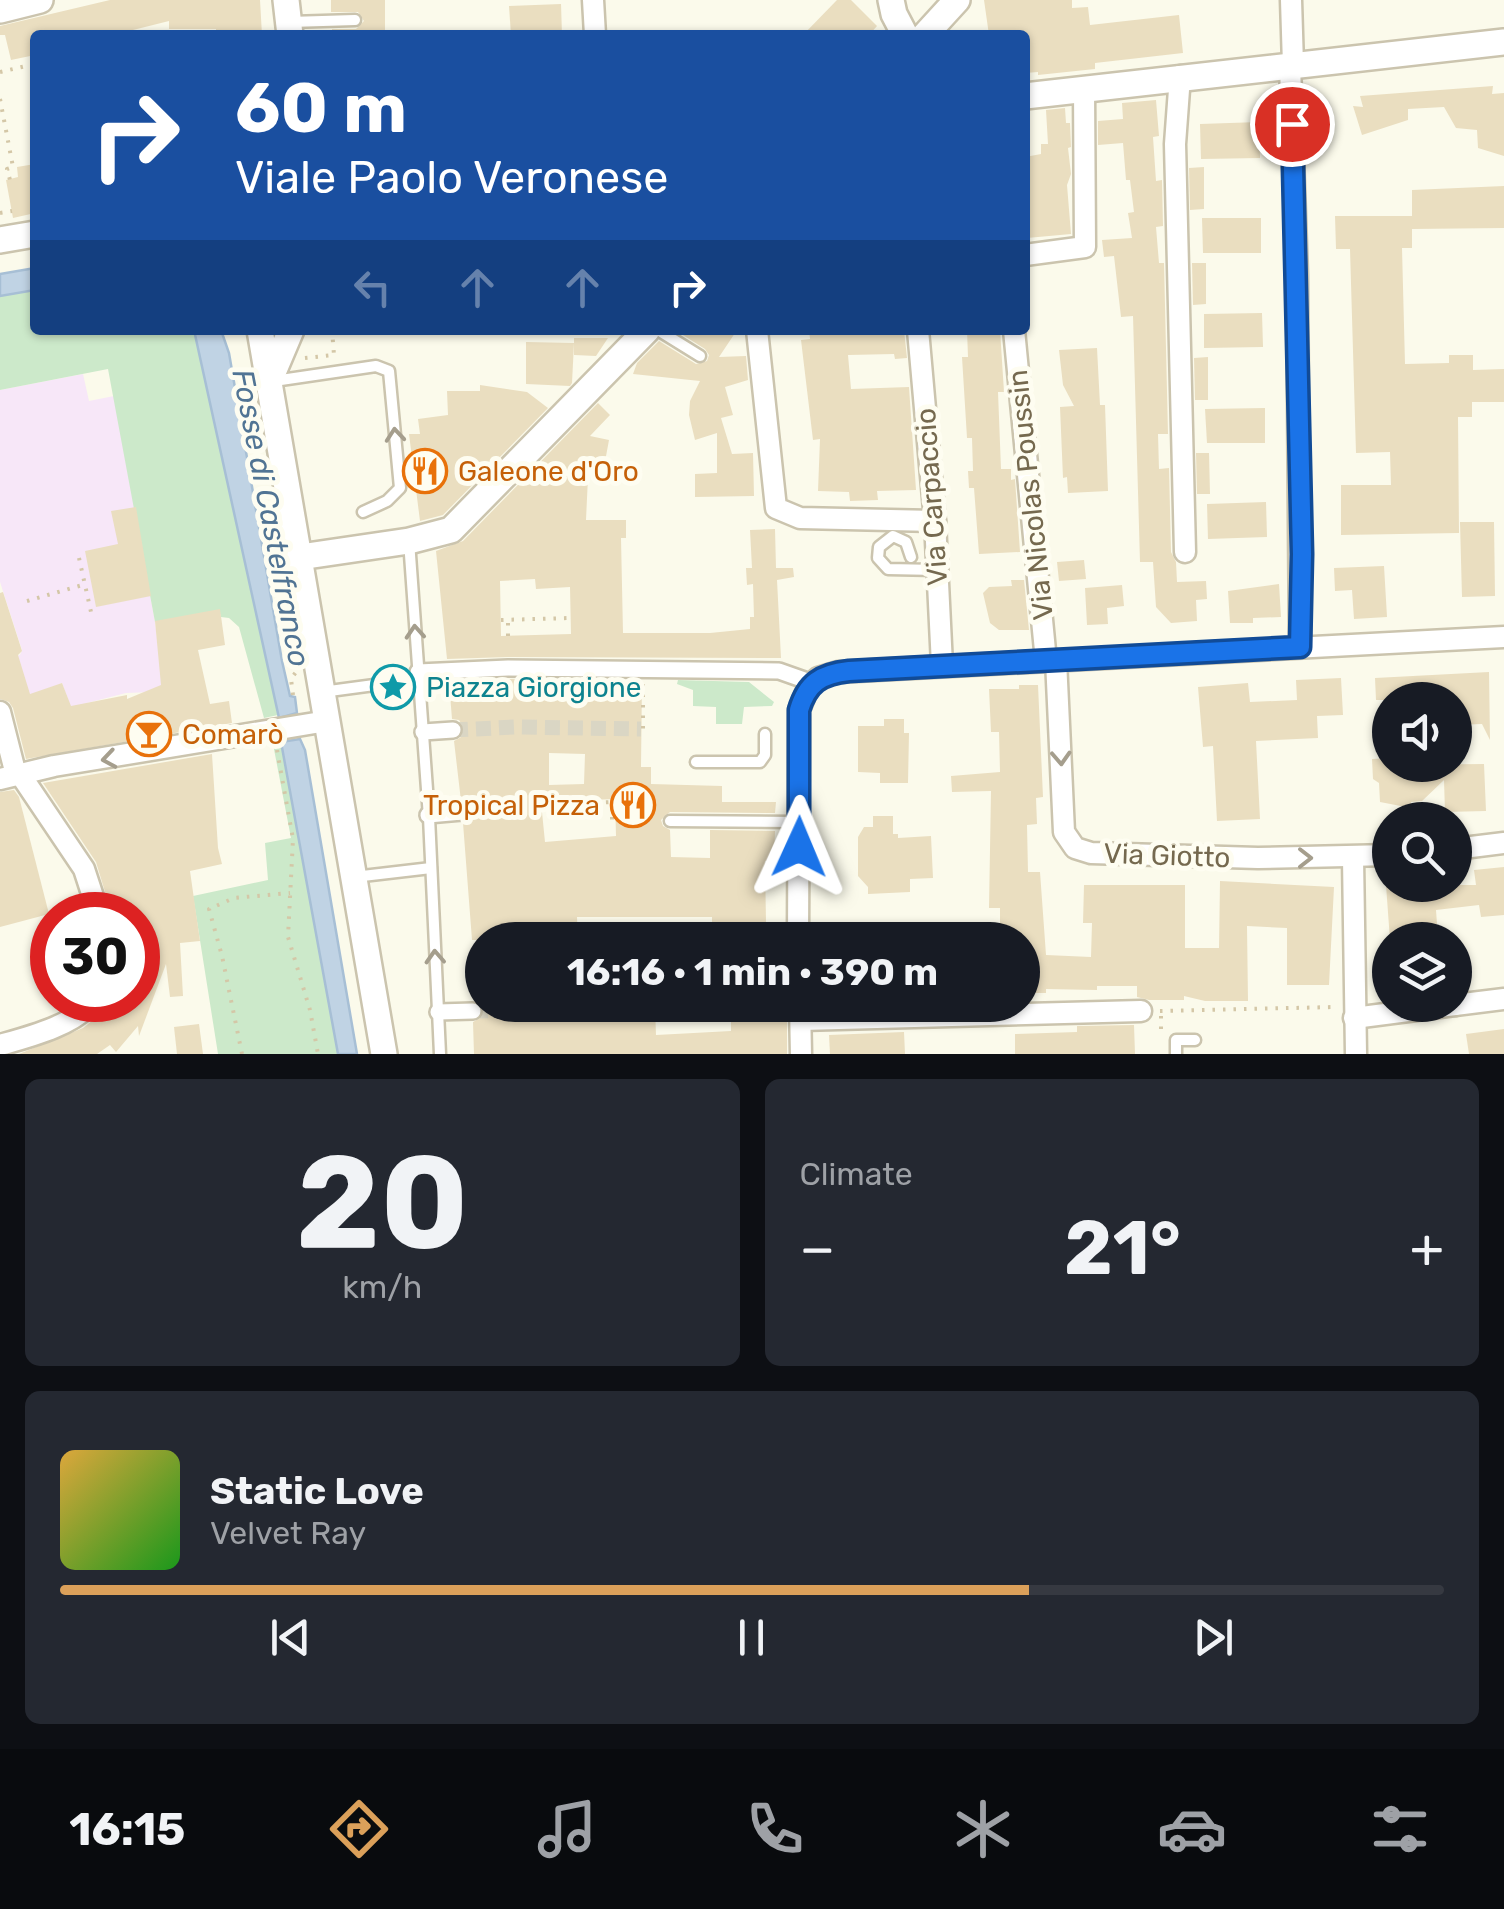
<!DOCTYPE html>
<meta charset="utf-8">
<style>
:root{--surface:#171b24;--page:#242831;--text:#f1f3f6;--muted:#9ea1a6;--line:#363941;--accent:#dba05a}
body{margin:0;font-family:Rubik,sans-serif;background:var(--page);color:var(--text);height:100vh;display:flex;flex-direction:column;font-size:38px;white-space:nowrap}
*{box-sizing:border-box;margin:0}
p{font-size:32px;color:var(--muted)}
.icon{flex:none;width:55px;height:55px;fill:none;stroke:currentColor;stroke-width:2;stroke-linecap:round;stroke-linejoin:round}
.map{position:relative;height:1054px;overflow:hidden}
.sheet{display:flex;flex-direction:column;gap:25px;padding:25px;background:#0d0f14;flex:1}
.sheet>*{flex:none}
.hud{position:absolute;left:30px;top:30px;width:1000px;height:305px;border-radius:10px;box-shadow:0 2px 8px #0004;background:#1a4fa0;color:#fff;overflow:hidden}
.controls{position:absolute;left:1372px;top:682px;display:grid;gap:20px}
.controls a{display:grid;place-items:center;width:100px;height:100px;border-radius:50%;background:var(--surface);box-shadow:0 2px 8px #0004;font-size:50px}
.speed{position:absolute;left:30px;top:892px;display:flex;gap:20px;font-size:50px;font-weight:700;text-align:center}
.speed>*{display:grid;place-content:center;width:130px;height:130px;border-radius:50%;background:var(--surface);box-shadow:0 2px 8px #0004;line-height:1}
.speed .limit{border:15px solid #d22;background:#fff;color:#111}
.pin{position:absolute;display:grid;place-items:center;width:85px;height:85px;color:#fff;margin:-42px;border:5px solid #fff;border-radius:50%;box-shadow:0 2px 10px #0007}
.me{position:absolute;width:110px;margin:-55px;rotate:1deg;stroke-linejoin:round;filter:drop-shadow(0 0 8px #0008)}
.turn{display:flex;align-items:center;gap:35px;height:210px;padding:0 40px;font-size:45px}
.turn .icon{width:130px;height:130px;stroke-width:2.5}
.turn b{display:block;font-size:70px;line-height:85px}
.lanes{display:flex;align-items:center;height:95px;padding:0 40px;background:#0003;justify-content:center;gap:50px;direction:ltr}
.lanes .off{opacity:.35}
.big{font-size:75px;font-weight:700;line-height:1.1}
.sheet .card{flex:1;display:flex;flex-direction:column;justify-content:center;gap:15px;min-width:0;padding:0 35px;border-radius:15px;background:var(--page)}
.sheet .dial{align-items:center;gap:0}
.dial b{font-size:130px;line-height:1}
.song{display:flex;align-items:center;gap:30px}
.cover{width:120px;height:120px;border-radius:15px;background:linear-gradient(135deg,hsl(40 70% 55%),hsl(120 70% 35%))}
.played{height:10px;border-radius:5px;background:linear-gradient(90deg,var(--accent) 70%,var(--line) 70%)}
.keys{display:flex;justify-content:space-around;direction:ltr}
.heat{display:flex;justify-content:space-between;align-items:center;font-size:55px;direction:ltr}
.sheet .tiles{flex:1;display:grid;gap:25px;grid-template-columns:1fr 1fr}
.card:last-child{grid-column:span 2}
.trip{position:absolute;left:465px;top:922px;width:575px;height:100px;border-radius:50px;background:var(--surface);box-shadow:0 2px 8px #0004;font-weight:700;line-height:100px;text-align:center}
.tabs{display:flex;height:160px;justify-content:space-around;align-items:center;background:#090b0e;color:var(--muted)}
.tabs .icon{width:70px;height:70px}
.tabs .active{color:var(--accent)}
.tabs b{font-size:45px;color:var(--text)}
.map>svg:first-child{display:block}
.education{fill:#f7e7f8}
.green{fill:#cce9ca}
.water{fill:#c0d3e4;stroke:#a7bfd5;stroke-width:2.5}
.building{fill:#eadec0;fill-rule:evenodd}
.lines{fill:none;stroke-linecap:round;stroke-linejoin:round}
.pedestrian-tunnel{stroke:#dad6c4;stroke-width:15;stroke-dasharray:15 8;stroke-linecap:butt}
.service-casing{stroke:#cbc4ae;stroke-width:15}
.pedestrian-casing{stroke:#cbc4ae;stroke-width:20}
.minor-casing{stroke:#cbc4ae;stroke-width:25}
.tertiary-casing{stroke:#cbc4ae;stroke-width:30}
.path{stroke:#d4c7a7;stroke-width:4;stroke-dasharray:2.5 8;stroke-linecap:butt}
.service{stroke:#fff;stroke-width:10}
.pedestrian{stroke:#fff;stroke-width:15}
.minor{stroke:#fff;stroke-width:20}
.tertiary{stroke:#fff;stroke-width:25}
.oneway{stroke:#a59e8d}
.route-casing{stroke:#114b97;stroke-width:25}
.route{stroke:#1a73e8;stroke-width:18}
.labels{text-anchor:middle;stroke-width:10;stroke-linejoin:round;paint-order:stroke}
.food-label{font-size:28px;fill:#c56008;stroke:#fefdf1;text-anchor:start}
.street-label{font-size:28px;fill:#75694f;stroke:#fefdf1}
.culture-label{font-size:28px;fill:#0d838f;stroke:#fefdf1;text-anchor:start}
.water-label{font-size:30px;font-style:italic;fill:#517494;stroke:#fefdf1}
</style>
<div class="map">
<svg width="1504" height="1054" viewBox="0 0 1504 1054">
<rect width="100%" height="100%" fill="#fbfaeb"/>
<!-- education -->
<path class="education" d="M83 374 89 401 114 396 155 622 165 700 155 702 153 692 126 693 87 703 89 721 77 725 62 683 30 697 25 679 0 686V657L2 659 20 655 22 650 0 582V390Z"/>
<!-- green -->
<g class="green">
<path d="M35 290V330H194L278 715 264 718 239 627 229 618 221 617 219 610 155 622 108 369 0 390V296Z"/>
<path d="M678 680 749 682 774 702 772 706 744 707 742 724H716V707L693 706V690L677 684Z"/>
<path d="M281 742 338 1054H218L193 896 268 880 265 843 291 838 273 744Z"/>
</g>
<!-- water -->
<g class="water">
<path d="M35 268V290L0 296V274Z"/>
<path d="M194 330H221L229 353 282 661 290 696 295 697 297 713 279 718Z"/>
<path d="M300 739 305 750 357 1054H338L281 742Z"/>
</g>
<!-- building -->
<g class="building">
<path d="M110 0H260L262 35H216V29H169V21L113 35H35V55L11 60 5 35H0V26Z"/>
<path d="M331 0H385V35H332V29H356L364 21 358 12H331Z"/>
<path d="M837 0H851L877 26 869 35H803Z"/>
<path d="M984 0H1072V8L1088 7 1090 25 1179 15 1183 53 1095 63V69L1038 75V72L1025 73V35H989Z"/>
<path d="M561 4 562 35H511L509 6Z"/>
<path d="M1493 86 1492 94 1504 93V156L1478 148 1477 130 1456 128 1444 107 1408 109V120L1362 135 1353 106 1363 107 1360 96Z"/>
<path d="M1156 100 1159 136 1153 137 1156 181 1162 180 1163 226 1156 227 1159 263H1164L1168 434H1158L1159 469 1169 468 1171 552 1176 562 1177 582 1206 581 1207 599 1196 600 1197 621 1171 623 1156 607 1153 562H1140L1133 316 1121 317 1114 256 1104 257 1102 240 1132 238 1128 213 1134 212 1130 180H1126L1123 143 1098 145V121L1123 119 1122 103Z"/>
<path d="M1065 108 1066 123H1070L1071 147 1068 148 1071 174 1067 185 1071 234 1027 238 1025 157 1041 154V144H1048L1046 110Z"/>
<path d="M1259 122 1260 158 1201 159 1200 124Z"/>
<path d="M35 164V213L13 218 6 180 18 177 17 167Z"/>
<path d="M1204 167V209L1190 210 1189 168Z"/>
<path d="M1504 186V228L1412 229V190Z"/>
<path d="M1335 216H1412V248H1402L1405 364 1449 363V355H1473V370L1504 369V402H1472V417H1458L1459 533 1341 535V485H1391L1390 452 1356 453 1350 249H1336Z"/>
<path d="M1202 218H1261V253H1203Z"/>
<path d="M1192 263H1206V304L1193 305Z"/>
<path d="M1262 313 1263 347 1204 348V314Z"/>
<path d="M675 330H737L719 357 746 356 748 380 725 387 733 415 721 418 732 454 753 453 754 496 695 497V474L717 473V433L695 440 689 415 690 401 700 381 633 374 637 363 659 341 696 364 707 361 709 355 705 349Z"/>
<path d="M809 330H904L907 358 895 359 894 354 848 355 851 389 909 387 916 490 877 491 878 500 850 501 849 492 818 491 820 439 813 440 801 340 810 339Z"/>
<path d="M967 330H1000L1004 392H998L1001 469H1011V480L1015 479 1020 552 979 554 974 488H969L968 471H973L972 438H967L962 357H968Z"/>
<path d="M574 338H608L596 356 574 355Z"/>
<path d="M526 342 574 343 572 383 570 386 526 384Z"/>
<path d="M1097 348 1100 405H1105L1108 491 1068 493 1067 477 1063 478 1060 407 1074 406 1063 385 1059 350Z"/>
<path d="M1208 357V400H1195L1194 358Z"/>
<path d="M480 385 527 392 548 408 443 515 420 521 409 434H420L418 419 448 415 447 391H480Z"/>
<path d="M598 403 610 415 590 436 609 440 604 467 579 474 588 477 586 520H626V538H621L623 633H710L750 629V617H754L753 584 747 585 746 568H752L750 530 775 529 776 568H793L794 577 777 580 781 658 508 657 447 659 436 551 463 541ZM535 579 536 589 570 587 571 634 501 636 500 581Z"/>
<path d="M1265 408V443H1207L1205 409Z"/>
<path d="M1196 453H1209L1210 494H1197Z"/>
<path d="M1266 502 1267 537 1208 539 1207 504Z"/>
<path d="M136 507 151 596 96 607 85 551 118 544 111 511Z"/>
<path d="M1460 522H1494L1495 596 1462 597Z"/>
<path d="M1084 560 1086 579 1059 581 1057 562Z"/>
<path d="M1384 566 1387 617 1354 619 1352 590 1335 591 1334 568Z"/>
<path d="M1011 580H1024L1029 630H999L990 623 983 593 989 587 1012 586Z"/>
<path d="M1279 584 1281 617 1253 618V623H1230L1228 591Z"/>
<path d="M1122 585 1124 606 1107 608 1108 624 1087 625 1085 588Z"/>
<path d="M3 592 22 651 18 655 30 694 62 683 71 706 127 695V699L161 685 155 621 220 609 225 645 198 650 210 704 229 701 232 723 26 759 13 708 9 702 0 699V593Z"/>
<path d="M1489 672 1490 740 1482 724 1455 725V700H1376L1375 678Z"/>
<path d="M1341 678 1343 715 1317 716 1318 738 1256 741 1260 819 1217 821 1213 746 1203 747 1198 687 1248 683 1250 702 1297 700 1296 680Z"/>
<path d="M508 679 642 681 641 767H651V784L722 786V802H776L775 813 670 812 661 820 663 826 670 830 671 857 710 858V830L775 831 774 861H765L766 923 712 925V917H577L578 940H472L463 823 469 821 473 812 471 805 461 801 454 741 463 736 464 728 459 720 452 719 449 682ZM549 753 585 754 584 784 549 785ZM615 799 616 836 545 842 541 802Z"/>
<path d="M1019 685H1038L1043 797 1036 798 1037 824 1027 825 1028 872H1040L1046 955 1091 957 1092 923H1083L1084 885H1185V948H1219L1220 881 1334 887 1329 985H1287V928L1247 926 1248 1001H1205L1184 996V1000H1149L1137 997V986H1097V990L1046 989V993H1022V940H1000V908H989L991 791 952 792 951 776 1000 772 999 732H991L989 689H1019Z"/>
<path d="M884 719H904V733H909L908 783H880V773L858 772V726H884Z"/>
<path d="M212 754 218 848 222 864 190 871 200 941 180 943 183 996 170 997 166 964 139 1036 138 1026 116 1052 110 1045 97 1054H19L83 1028 97 1017 106 1000H138V915H112L96 862 43 783Z"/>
<path d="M1390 758V765L1484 764 1486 811 1445 812 1444 780 1422 801 1411 802V808L1380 802 1379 783 1373 779 1372 759Z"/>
<path d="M14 790 19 797 49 914 0 927V792Z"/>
<path d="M873 816H893V834H898V838L931 836 933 878 910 879V892L868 894V887L858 876V837L864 827H873Z"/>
<path d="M1504 867V915L1481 917 1479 905 1436 910 1437 924 1421 926 1423 940H1390L1386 885H1476L1474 870Z"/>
<path d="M482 1005H513L514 1017 523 1021 618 1018 627 1013 629 1005H655L656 1035 731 1031V1020L787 1019V1054H474L473 1022 482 1017Z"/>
<path d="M199 1024 203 1054H177L174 1027Z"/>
<path d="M1134 1025 1135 1054H1015V1034L1077 1032V1026Z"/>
<path d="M1504 1029V1054H1469L1466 1034Z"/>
<path d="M904 1032 905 1054H830L829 1035Z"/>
</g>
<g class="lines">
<!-- pedestrian-tunnel -->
<g class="pedestrian-tunnel">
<path d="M453 730 515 727 641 729"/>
<path d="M462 812 522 806"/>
<path d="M618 1007 655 1005"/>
<path d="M473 1011 523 1010"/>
</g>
<defs>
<g id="service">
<path d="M290 22 355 20"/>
<path d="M658 330 700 356"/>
<path d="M274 381 376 366 389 371 400 488 387 501 363 512"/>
<path d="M409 541 429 817 440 1054"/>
<path d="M911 557 906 542 893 536 879 547 878 558 888 569 937 570"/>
<path d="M322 692 419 679"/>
<path d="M696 762H760L765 755V734"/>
<path d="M670 821 799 822"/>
<path d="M354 877 431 868"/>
<path d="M1176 1054V1040H1195"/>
</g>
<g id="pedestrian">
<path d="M418 672 508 668 779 671 813 683"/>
<path d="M423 732 453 730"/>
<path d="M428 815 462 812"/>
<path d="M523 1010 618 1007"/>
<path d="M438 1012 473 1011"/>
</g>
<g id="minor">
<path d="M593 0 595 35"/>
<path d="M1291 0 1293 65"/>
<path d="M1290 65 1297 276 1300 647"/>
<path d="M1180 76 1175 144 1185 552"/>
<path d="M1025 255 1085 247 1084 89"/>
<path d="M757 330 776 508 800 518 935 521"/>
<path d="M918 330 935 521 942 665"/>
<path d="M1014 330 1046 661"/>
<path d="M1056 660 1064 832 1075 848 1091 853 1258 858 1390 855"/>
<path d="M0 712 16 775"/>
<path d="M20 774 84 869 99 915"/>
<path d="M0 779 54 766 327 721"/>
<path d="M1455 849 1504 843"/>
<path d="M1353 858 1356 1054"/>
<path d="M798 940 799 710 808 688 818 678 838 672 1504 637"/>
<path d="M800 1005 801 1054"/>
<path d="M1455 1005 1504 999"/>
<path d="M1354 1018 1455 1005"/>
<path d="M801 1020 1141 1011"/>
<path d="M0 1045C25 1038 80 1024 92 1000"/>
</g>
<g id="tertiary">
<path d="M286 0 290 35"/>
<path d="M891 0 894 14 905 35"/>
<path d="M0 10 40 0"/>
<path d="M925 35 957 0"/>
<path d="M1025 96 1504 42"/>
<path d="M0 240 35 234"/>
<path d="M260 330 384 1054"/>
<path d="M269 382 291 330"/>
<path d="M300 557 409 541 451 530 647 330"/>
</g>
</defs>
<!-- service casing -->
<use href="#service" class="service-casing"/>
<!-- pedestrian casing -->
<use href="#pedestrian" class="pedestrian-casing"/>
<!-- minor casing -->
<use href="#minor" class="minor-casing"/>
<!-- tertiary casing -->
<use href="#tertiary" class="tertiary-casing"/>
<!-- path -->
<g class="path">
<path d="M0 72 35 64"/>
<path d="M0 99 13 167 7 169 10 180"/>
<path d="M0 213 12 211"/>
<path d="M305 358 334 355 332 330"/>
<path d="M250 442 248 430 255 429"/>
<path d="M79 558 91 612"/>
<path d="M27 601 86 584"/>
<path d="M501 620 570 618"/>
<path d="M283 622 285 639"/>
<path d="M508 636V619"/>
<path d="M643 684V729"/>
<path d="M293 695 291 679 296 672"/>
<path d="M277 750 293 839 288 937 310 1010 318 1054"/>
<path d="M522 806 612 802V820H616"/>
<path d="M1160 1011 1335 1007"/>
<path d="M1161 1016V1037"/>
<path d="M242 1054 222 956 209 909 234 898 290 893"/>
</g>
<!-- service -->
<use href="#service" class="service"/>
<!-- pedestrian -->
<use href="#pedestrian" class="pedestrian"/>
<!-- minor -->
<use href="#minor" class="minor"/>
<!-- tertiary -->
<use href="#tertiary" class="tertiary"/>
</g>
<!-- one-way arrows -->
<defs><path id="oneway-chevron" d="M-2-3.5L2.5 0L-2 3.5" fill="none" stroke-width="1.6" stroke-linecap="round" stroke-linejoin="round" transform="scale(2.5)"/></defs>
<g class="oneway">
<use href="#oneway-chevron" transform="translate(395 435) rotate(-95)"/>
<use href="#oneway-chevron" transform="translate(415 632) rotate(-94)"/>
<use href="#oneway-chevron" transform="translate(1061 758) rotate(87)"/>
<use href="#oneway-chevron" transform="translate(109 759) rotate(171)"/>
<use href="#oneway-chevron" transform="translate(1305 858)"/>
<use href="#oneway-chevron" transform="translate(435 957) rotate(-93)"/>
</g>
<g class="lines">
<defs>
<path id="route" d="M799 847V710C807 683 821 674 849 671L1300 647 1302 554 1292 124"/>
</defs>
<!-- route casing -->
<use href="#route" class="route-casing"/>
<!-- route -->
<use href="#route" class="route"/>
</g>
<!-- icons -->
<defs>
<symbol id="restaurant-ring" viewBox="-11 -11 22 22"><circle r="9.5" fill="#fefdf1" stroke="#e8710a" stroke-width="1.5"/><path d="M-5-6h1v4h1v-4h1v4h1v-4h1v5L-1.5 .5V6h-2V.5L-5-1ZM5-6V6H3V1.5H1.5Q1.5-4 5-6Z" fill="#e8710a"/></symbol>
<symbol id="sight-ring" viewBox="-11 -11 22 22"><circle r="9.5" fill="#fefdf1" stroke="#0f9aa8" stroke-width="1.5"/><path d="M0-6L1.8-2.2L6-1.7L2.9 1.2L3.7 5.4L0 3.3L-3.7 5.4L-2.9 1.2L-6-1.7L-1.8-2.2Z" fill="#0f9aa8"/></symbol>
<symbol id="bar-ring" viewBox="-11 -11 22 22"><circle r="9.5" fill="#fefdf1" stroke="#e8710a" stroke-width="1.5"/><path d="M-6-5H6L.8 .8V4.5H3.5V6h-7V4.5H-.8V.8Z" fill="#e8710a"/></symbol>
</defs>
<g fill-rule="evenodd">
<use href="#restaurant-ring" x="400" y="446" width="50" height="50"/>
<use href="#sight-ring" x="368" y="662" width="50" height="50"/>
<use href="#bar-ring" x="124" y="709" width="50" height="50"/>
<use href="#restaurant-ring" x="608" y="780" width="50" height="50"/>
</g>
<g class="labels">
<!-- food labels -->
<g class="food-label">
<text x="458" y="481">Galeone d'Oro</text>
<text x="182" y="744">Comarò</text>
<text x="600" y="815" text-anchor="end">Tropical Pizza</text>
</g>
<!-- street labels -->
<g class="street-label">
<text transform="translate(1030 495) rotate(-96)" y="10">Via Nicolas Poussin</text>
<text transform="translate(931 497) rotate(-94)" y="10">Via Carpaccio</text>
<text transform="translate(1167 855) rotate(2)" y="10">Via Giotto</text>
</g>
<!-- culture labels -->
<g class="culture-label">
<text x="426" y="697">Piazza Giorgione</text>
</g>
<!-- water labels -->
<g class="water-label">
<text transform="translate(271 518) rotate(79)" y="10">Fosse di Castelfranco</text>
</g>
</g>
</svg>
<div class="controls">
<a><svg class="icon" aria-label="sound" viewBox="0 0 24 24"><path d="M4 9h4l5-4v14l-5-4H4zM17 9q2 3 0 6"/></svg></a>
<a><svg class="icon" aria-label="search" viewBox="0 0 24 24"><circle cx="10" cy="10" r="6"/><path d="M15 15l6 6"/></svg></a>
<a><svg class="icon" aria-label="layers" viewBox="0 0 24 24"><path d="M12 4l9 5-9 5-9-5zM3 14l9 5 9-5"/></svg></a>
</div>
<div class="speed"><div class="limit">30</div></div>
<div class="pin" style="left:1292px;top:124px;background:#d93025"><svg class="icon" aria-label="arrive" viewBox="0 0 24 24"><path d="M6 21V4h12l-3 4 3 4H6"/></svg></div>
<svg class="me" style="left:799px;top:847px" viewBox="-20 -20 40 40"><path d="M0-17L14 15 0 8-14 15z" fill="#1a73e8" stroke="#fff" stroke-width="4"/></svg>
<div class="trip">16:16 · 1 min · 390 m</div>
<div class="hud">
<div class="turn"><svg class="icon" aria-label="right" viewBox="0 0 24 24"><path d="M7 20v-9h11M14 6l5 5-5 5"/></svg><div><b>60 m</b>Viale Paolo Veronese</div></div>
<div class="lanes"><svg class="icon off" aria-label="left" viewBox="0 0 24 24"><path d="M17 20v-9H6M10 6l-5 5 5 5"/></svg><svg class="icon off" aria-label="ahead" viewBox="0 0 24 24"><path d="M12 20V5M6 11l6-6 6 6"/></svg><svg class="icon off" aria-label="ahead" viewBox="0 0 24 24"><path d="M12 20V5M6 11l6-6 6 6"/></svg><svg class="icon" aria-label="right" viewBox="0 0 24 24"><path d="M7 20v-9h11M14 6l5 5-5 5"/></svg></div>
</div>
</div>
<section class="sheet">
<div class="tiles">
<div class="card dial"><b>20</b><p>km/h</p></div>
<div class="card"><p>Climate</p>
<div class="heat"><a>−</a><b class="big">21°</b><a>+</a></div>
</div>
<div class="card">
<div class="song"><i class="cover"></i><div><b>Static Love</b><p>Velvet Ray</p></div></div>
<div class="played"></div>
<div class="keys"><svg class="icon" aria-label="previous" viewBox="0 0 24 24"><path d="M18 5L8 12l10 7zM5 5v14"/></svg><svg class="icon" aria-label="pause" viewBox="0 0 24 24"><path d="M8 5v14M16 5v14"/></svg><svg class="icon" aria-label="next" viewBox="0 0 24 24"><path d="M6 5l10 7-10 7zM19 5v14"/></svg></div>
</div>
</div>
</section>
<nav class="tabs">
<b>16:15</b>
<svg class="icon active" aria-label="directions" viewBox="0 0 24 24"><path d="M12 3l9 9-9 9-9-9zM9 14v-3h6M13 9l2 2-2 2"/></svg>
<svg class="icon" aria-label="music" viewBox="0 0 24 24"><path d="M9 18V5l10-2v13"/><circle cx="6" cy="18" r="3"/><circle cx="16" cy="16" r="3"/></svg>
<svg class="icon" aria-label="phone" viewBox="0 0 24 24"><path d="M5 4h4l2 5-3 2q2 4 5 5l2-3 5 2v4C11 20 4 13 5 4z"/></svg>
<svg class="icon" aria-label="climate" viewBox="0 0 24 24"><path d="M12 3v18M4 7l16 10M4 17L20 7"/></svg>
<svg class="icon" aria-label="car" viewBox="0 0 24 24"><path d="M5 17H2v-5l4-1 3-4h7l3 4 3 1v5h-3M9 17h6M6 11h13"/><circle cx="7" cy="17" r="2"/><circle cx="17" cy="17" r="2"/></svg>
<svg class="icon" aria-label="filters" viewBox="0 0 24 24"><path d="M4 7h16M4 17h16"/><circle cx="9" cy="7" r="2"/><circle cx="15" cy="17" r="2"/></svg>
</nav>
